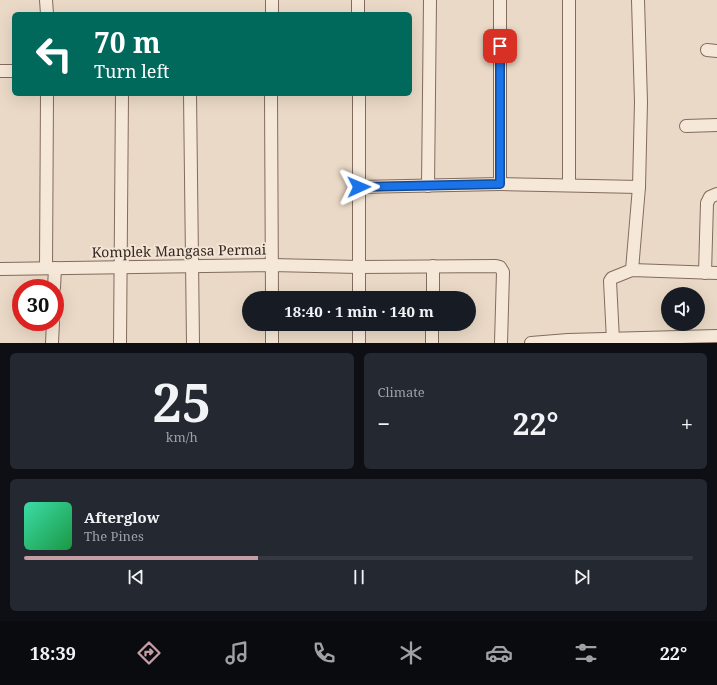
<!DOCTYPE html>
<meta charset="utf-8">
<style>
:root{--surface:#171b24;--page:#242831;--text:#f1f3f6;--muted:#9ea1a6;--line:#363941;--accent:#c49da5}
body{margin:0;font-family:"Noto Serif",serif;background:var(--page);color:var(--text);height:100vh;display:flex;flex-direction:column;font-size:15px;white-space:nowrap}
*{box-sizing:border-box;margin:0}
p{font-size:13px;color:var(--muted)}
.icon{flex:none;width:22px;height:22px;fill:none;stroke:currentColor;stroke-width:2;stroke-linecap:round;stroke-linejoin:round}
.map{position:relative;height:343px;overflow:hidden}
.details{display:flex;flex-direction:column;gap:10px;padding:10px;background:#0d0f14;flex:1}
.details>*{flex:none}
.hud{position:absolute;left:12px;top:12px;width:400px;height:84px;border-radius:6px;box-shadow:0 4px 16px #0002;background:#00695c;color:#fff;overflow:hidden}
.buttons{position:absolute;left:661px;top:287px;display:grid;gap:8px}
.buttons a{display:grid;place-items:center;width:44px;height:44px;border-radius:50%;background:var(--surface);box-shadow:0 4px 16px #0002;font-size:20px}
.speed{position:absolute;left:12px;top:279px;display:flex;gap:8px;font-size:20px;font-weight:700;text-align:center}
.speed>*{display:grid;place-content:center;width:52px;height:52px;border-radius:50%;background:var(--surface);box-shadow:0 4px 16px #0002;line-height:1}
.speed .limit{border:6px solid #d22;background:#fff;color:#111}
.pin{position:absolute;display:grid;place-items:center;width:34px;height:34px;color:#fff;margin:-17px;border-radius:8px;box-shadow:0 2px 6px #0006}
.me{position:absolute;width:44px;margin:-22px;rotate:89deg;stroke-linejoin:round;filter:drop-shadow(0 0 3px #0008)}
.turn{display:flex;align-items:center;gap:14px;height:84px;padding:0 16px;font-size:18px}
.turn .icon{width:52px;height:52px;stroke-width:2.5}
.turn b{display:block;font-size:28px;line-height:34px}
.big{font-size:30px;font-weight:700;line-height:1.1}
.details .tile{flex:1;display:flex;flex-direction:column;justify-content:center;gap:6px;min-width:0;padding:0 14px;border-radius:6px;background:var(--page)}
.details .dial{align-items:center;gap:0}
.dial b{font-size:52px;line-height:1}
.song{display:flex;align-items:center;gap:12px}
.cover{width:48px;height:48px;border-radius:6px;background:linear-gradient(135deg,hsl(160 70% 55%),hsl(140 70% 35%))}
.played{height:4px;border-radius:2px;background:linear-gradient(90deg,var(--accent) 35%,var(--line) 35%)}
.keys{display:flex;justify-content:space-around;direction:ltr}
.heat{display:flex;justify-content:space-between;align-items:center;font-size:22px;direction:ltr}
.details .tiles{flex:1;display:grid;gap:10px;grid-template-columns:1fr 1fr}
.tile:last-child{grid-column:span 2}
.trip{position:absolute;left:242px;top:291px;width:234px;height:40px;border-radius:20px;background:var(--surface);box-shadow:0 4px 16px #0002;font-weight:700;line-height:40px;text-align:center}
.menu{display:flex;height:64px;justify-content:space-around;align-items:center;background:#090b0e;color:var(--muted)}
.menu .icon{width:28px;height:28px}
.menu .active{color:var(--accent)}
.menu b{font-size:18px;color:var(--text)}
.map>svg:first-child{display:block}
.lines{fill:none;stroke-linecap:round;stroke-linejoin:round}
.minor-casing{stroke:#836b5d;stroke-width:14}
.minor{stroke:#f5e8d8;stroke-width:12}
.route-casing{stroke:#114b97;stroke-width:10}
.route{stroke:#1a73e8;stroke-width:7}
.labels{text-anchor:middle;stroke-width:4;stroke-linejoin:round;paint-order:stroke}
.street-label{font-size:14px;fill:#352620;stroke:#f2e5d5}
</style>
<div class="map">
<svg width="717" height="343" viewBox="0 0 717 343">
<rect width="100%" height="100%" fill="#ead9c6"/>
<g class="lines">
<defs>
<g id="minor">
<path d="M46 0 47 14"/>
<path d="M272 0V14"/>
<path d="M358 0V14"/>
<path d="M569 0V185"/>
<path d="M707 50 717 51"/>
<path d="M0 71H14"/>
<path d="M190 94 193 343"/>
<path d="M271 94 272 298"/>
<path d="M359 94V298"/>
<path d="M686 126 717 125"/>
<path d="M500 184 639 187"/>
<path d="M428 186 430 0"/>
<path d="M359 187 500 184V0"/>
<path d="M46 268 47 94"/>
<path d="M0 269 272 265 359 267 496 266 500 267 503 272 501 343"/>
<path d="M632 270 639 187 641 102 638 0"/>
<path d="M705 273 707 203 710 197 717 194"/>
<path d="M54 288 55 268"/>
<path d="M433 298V266"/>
<path d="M359 324V343"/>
<path d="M613 340 610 281 612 278 632 270 717 273"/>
<path d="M52 343 53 322"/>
<path d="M120 343 122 94"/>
<path d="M272 343V324"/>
<path d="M432 343V324"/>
<path d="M531 343 568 340 717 336"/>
</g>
</defs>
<!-- minor casing -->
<use href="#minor" class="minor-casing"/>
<!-- minor -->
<use href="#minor" class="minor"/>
</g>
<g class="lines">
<defs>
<path id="route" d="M359 187 500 184V46"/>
</defs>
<!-- route casing -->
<use href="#route" class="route-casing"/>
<!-- route -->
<use href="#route" class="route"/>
</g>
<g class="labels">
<!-- street labels -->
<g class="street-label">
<text transform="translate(179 251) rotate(-1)" y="5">Komplek Mangasa Permai</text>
</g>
</g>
</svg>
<div class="buttons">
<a><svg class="icon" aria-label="sound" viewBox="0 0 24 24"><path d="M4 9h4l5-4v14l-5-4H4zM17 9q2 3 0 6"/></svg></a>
</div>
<div class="speed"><div class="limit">30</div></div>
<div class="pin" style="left:500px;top:46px;background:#d93025"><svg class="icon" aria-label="arrive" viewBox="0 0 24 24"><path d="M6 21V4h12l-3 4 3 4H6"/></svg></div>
<svg class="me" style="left:359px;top:187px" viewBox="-20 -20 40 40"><path d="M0-17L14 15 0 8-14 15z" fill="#1a73e8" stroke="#fff" stroke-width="4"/></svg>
<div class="trip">18:40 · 1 min · 140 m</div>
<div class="hud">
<div class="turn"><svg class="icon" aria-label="left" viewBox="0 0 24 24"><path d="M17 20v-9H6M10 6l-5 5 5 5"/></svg><div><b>70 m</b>Turn left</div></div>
</div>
</div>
<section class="details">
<div class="tiles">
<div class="tile dial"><b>25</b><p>km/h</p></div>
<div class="tile"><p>Climate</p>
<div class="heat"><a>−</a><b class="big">22°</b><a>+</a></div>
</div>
<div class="tile">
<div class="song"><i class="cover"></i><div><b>Afterglow</b><p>The Pines</p></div></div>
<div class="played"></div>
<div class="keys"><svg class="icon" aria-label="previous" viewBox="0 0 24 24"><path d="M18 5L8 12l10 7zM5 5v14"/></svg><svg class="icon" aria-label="pause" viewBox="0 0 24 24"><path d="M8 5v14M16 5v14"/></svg><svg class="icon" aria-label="next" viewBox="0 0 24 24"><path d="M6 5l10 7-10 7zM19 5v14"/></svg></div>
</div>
</div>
</section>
<nav class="menu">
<b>18:39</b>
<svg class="icon active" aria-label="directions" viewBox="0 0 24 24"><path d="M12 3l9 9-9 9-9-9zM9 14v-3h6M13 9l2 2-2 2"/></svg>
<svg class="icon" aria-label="music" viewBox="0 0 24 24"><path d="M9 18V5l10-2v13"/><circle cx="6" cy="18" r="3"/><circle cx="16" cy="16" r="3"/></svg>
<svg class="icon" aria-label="phone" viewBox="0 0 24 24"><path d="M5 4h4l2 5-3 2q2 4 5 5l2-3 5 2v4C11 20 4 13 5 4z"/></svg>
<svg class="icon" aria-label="climate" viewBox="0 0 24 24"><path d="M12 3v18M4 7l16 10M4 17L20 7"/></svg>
<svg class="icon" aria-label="car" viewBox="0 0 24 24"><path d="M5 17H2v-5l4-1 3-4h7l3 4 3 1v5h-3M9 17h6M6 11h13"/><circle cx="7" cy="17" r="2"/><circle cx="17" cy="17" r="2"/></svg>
<svg class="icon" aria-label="filters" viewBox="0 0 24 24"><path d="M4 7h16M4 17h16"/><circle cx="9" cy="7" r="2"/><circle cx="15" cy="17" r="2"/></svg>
<b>22°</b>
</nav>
